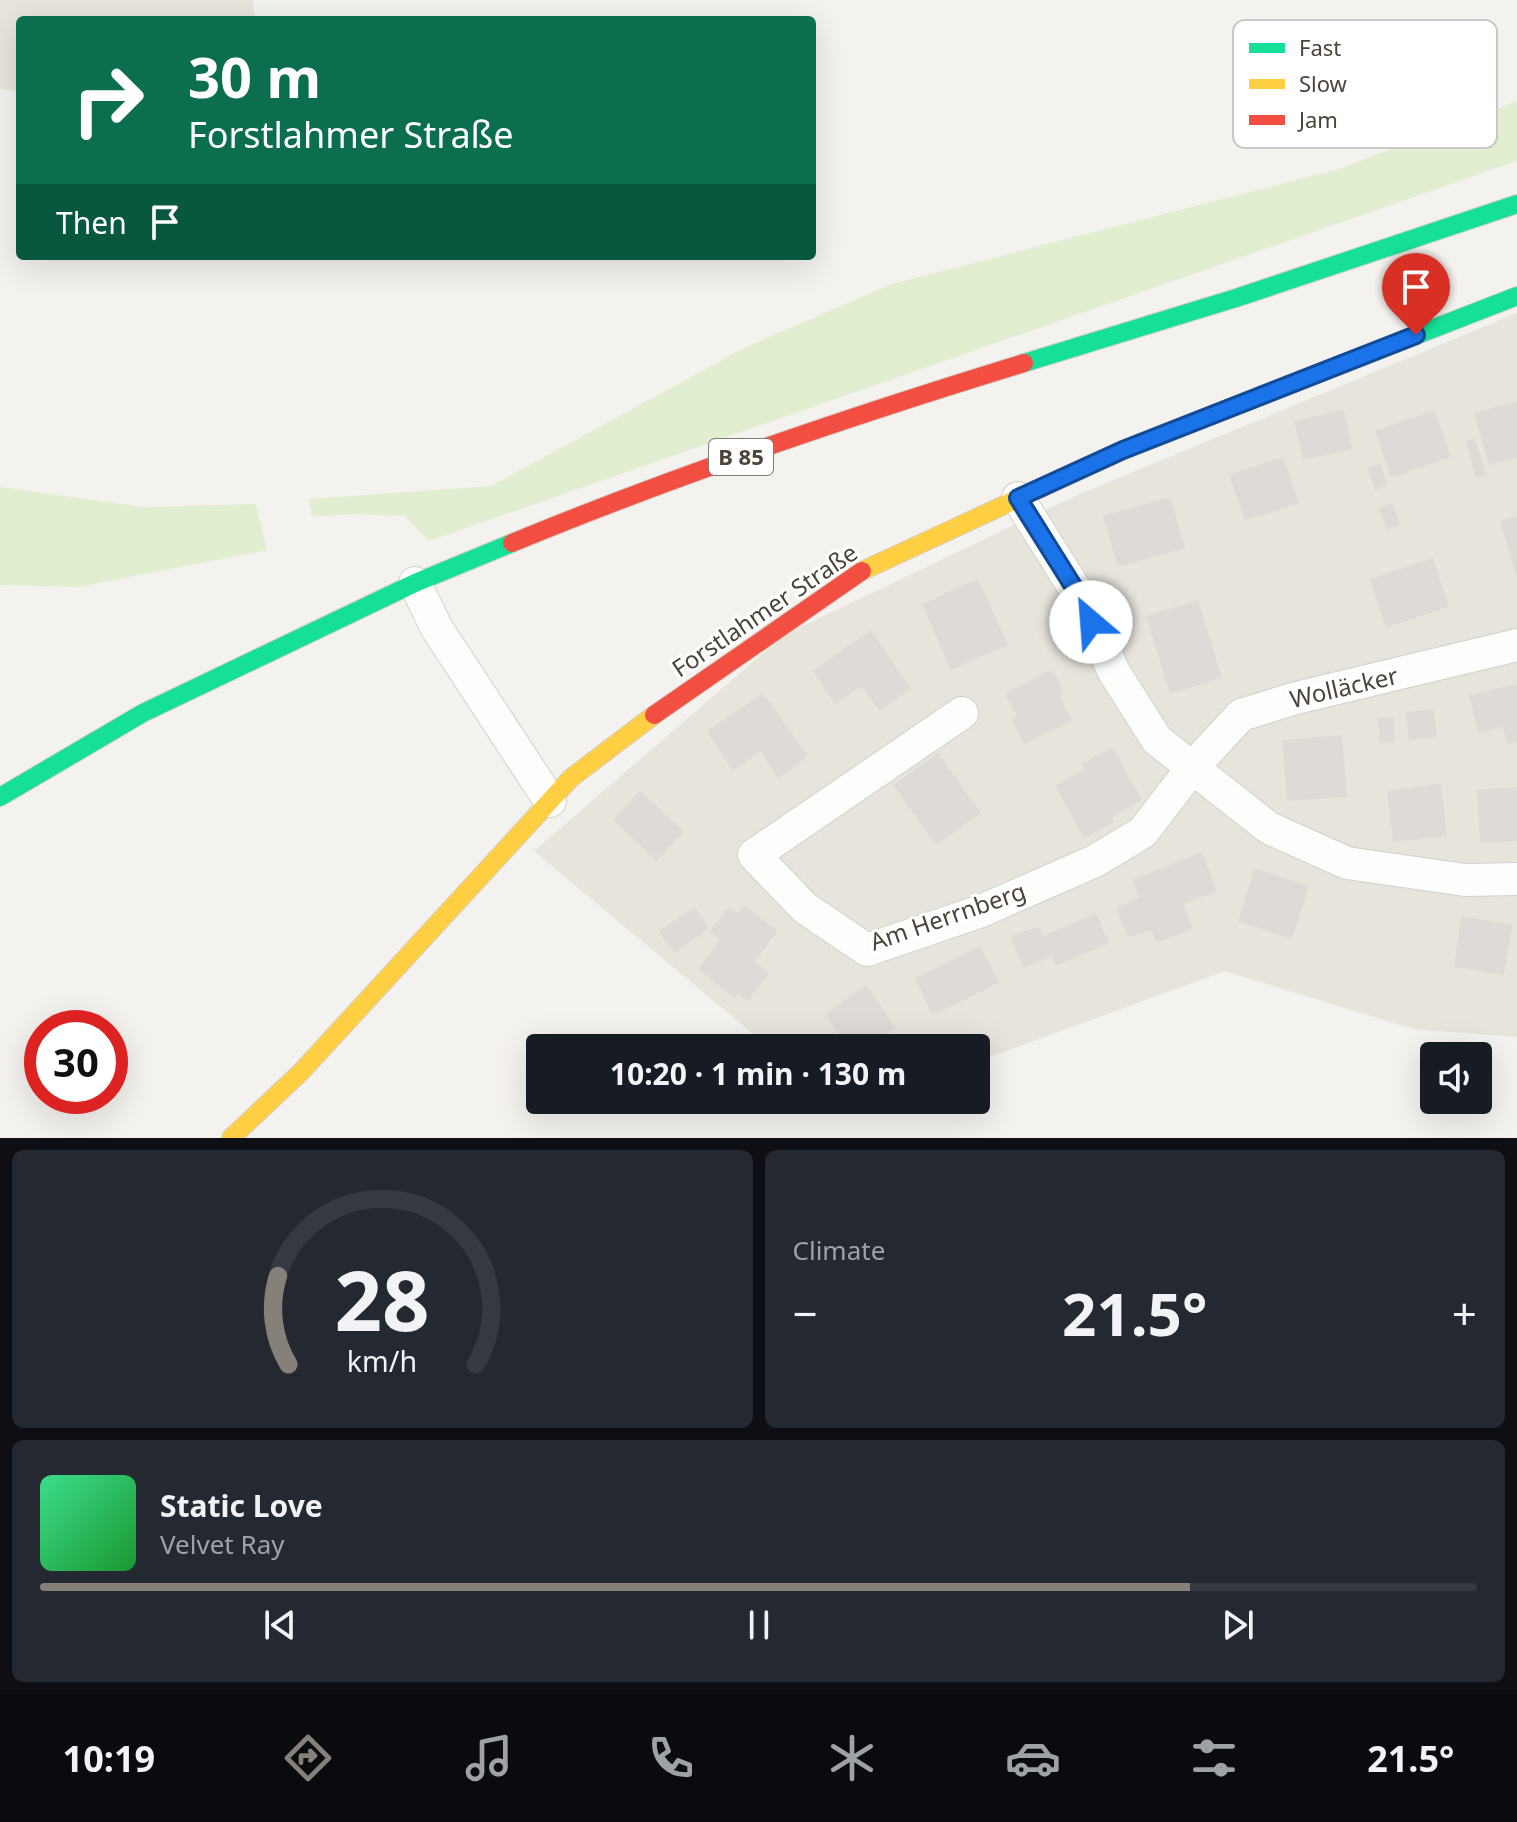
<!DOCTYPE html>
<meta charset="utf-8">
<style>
:root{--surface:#171b24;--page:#242831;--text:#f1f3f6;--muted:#9ea1a6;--line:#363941;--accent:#868178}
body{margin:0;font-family:"Noto Sans",sans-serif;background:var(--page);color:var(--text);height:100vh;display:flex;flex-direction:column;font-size:30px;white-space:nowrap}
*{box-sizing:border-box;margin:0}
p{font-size:26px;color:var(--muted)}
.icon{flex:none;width:44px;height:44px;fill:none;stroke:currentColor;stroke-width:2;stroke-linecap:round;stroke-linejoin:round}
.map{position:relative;height:1138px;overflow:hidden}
.details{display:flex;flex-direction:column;gap:12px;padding:12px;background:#0d0f14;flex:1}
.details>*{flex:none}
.banner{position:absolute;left:16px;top:16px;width:800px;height:244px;border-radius:8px;box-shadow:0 8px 32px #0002;background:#0b6e4f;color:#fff;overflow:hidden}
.fabs{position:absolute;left:1420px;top:1042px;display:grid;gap:16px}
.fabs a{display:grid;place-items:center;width:72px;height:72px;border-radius:8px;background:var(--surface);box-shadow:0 8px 32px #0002;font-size:40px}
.speed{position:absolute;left:24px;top:1010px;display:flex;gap:16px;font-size:40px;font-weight:700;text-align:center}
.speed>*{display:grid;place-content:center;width:104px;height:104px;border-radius:50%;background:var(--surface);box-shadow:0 8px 32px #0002;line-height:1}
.speed .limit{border:12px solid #d22;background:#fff;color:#111}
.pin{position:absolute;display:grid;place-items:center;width:68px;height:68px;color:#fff;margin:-82px -34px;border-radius:50% 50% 50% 0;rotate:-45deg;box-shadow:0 0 8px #0007}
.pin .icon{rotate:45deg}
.me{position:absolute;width:88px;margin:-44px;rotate:333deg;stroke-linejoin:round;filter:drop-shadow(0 0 6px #0008)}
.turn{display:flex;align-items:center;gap:28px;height:168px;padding:0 40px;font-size:36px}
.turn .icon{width:104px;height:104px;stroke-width:2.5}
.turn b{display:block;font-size:56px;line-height:68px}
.then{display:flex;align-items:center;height:76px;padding:0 40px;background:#0003;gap:16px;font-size:30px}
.big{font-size:60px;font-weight:700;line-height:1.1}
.details .card{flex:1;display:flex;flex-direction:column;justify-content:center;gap:12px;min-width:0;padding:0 28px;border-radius:12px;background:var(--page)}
.details .dial{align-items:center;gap:0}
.dial svg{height:208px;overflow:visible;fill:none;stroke:var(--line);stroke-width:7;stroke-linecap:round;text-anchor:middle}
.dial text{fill:var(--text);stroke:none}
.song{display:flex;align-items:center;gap:24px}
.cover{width:96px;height:96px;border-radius:12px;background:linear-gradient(135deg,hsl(150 70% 55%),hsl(130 70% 35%))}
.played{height:8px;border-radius:4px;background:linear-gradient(90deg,var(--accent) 80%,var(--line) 80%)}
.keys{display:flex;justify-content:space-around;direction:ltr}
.heat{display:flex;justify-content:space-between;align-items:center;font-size:44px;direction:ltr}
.details .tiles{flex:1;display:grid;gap:12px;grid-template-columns:1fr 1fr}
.card:last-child{grid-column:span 2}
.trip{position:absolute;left:526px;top:1034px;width:464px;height:80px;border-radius:8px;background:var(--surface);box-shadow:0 8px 32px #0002;font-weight:700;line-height:80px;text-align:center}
.menu{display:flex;height:128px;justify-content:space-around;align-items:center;background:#090b0e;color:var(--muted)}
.menu .icon{width:56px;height:56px}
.menu .selected{color:var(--accent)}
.menu b{font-size:36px;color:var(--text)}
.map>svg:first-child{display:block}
.residential{fill:#e7e4dc}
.green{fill:#e1eecf}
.building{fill:#dedbd6}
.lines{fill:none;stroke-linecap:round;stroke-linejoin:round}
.street-casing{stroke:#d2d0cb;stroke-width:34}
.fast-casing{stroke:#d3cfc5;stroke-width:20}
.slow-casing{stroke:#d3cfc5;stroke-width:20}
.jam-casing{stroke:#d3cfc5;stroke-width:20}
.street{stroke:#fdfdfc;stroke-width:32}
.fast{stroke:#16e098;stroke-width:18}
.slow{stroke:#ffcf43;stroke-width:18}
.jam{stroke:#f24e42;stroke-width:18}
.route-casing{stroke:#114b97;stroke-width:20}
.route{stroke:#1a73e8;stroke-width:14}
.labels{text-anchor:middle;stroke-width:6;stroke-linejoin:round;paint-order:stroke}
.shield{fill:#fff;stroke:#817c74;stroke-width:2}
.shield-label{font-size:22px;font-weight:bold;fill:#4b4439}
.street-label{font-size:24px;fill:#4b4439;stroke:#fff}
.key{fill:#fff;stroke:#c9c7c4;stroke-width:2}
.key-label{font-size:22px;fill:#4b4439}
</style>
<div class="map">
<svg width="1517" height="1138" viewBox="0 0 1517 1138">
<rect width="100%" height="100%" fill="#f4f2ee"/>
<!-- residential -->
<g class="residential">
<path d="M0 0H252L256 20H20V91L0 89Z"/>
<path d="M1517 313V1037L1413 1029 1225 971 976 1062V1048H770L534 851 784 635 1075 496Z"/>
</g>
<!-- green -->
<g class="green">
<path d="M1517 101V161L429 541 405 516 349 514 312 517 309 499 491 486 746 347 892 284 1339 169Z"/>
<path d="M0 487 143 507 256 504 267 550 78 587 0 585Z"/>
</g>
<!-- building -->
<g class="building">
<path d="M1517 401V457L1489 465 1474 413Z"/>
<path d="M1344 410 1352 449 1303 460 1294 421Z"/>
<path d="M1435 410 1451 457 1391 478 1375 431Z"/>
<path d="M1475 438 1486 476 1476 478 1466 441Z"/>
<path d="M1283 457 1299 503 1245 521 1229 475Z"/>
<path d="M1380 464 1388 485 1375 490 1368 468Z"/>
<path d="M1170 497 1185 548 1118 567 1103 516Z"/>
<path d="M1393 503 1400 525 1387 530 1378 508Z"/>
<path d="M1517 516V574H1516L1500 521Z"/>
<path d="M1433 558 1449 607 1386 628 1370 579Z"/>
<path d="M978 579 1008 645 951 670 922 604Z"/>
<path d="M1198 600 1222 678 1170 694 1146 616Z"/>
<path d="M871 630 911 689 879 711 862 686 835 704 813 671Z"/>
<path d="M1052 669 1064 693 1059 696 1072 721 1024 744 1012 720 1017 717 1005 693Z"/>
<path d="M1517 684V742L1508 745 1503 727 1478 733 1469 695Z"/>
<path d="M763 693 808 756 778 779 761 751 733 771 707 731Z"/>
<path d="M1434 709 1437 737 1409 740 1406 712Z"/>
<path d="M1393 717 1395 742 1380 743 1378 718Z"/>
<path d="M1342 735 1347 797 1287 801 1282 740Z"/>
<path d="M1112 747 1142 800 1112 817 1114 822 1084 838 1055 786 1085 769 1082 764Z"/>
<path d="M938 753 981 813 936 845 893 785Z"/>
<path d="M1441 784 1447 836 1393 842 1387 791Z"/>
<path d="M1517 787V841L1480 843 1477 790Z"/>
<path d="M640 791 684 832 656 861 613 820Z"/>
<path d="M1202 852 1217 891 1183 904 1193 929 1156 943 1151 930 1128 938 1116 907 1139 898 1132 880Z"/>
<path d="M1255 868 1309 886 1292 939 1238 921Z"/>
<path d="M744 905 778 931 754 962 769 973 748 1001 738 993 734 998 698 969 720 940 709 932 729 907 738 913Z"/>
<path d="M695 907 709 929 674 953 659 931Z"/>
<path d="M1096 913 1109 943 1056 966 1052 957 1023 968 1011 936 1040 926 1043 936Z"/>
<path d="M1461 916 1512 925 1504 975 1454 967Z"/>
<path d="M980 946 999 983 932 1015 915 978Z"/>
<path d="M866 985 896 1028 867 1048H848L825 1014Z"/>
</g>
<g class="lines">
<defs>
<g id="street">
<path d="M1018 498 1080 597 1114 672 1157 740 1269 828 1347 863 1465 880 1517 879"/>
<path d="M415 583 436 627 550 801"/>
<path d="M962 713 754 855 805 908 867 950 981 911 1095 861 1143 832 1192 768 1241 715 1296 698 1517 645"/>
</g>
<g id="fast">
<path d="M1024 363 1236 298 1517 204"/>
<path d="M1345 363 1517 296"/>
<path d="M0 797 143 713 415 583 512 543"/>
</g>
<g id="slow">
<path d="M862 571 1123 450 1345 363"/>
<path d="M231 1138 301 1072 571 778 654 715"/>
</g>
<g id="jam">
<path d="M512 543C679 474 851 416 1024 363"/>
<path d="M654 715 862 571"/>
</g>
</defs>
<!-- street casing -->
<use href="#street" class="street-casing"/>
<!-- fast casing -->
<use href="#fast" class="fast-casing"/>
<!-- slow casing -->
<use href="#slow" class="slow-casing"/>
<!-- jam casing -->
<use href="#jam" class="jam-casing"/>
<!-- street -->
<use href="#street" class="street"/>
<!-- fast -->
<use href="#fast" class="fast"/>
<!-- slow -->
<use href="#slow" class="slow"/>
<!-- jam -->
<use href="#jam" class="jam"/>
</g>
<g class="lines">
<defs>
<path id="route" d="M1091 622 1080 597 1018 498 1123 450 1416 335"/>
</defs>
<!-- route casing -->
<use href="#route" class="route-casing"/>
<!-- route -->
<use href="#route" class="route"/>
</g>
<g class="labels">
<!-- shield labels -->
<rect class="shield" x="709" y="439" width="64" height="36" rx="6"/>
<g class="shield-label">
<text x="741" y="465">B 85</text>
</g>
<!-- street labels -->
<g class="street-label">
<text transform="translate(765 611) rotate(-34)" y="8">Forstlahmer Straße</text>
<text transform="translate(1344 688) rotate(-13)" y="8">Wolläcker</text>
<text transform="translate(948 917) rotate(-19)" y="8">Am Herrnberg</text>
</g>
</g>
<!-- legend -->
<rect x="1233" y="20" width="264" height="128" rx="12" class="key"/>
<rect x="1249" y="43" width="36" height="10" fill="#16e098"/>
<rect x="1249" y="79" width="36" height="10" fill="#ffcf43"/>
<rect x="1249" y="115" width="36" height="10" fill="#f24e42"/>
<g class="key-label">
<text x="1299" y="56">Fast</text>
<text x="1299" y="92">Slow</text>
<text x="1299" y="128">Jam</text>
</g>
</svg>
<div class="fabs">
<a><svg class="icon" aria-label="sound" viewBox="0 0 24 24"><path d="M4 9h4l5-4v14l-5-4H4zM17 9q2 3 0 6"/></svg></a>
</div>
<div class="speed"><div class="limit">30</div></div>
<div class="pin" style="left:1416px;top:335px;background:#d93025"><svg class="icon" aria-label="arrive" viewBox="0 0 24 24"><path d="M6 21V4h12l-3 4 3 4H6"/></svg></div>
<svg class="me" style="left:1091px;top:622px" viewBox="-20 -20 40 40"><circle r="19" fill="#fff"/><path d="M0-13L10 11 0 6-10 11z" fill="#1a73e8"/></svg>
<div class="trip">10:20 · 1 min · 130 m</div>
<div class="banner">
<div class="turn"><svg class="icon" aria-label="right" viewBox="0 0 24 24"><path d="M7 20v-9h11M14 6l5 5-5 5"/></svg><div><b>30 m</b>Forstlahmer Straße</div></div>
<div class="then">Then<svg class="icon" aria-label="arrive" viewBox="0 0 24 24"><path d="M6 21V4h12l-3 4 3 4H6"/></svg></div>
</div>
</div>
<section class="details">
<div class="tiles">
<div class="card dial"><svg viewBox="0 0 100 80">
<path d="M14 69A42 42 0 1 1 86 69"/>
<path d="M14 69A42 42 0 0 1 10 35" stroke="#868178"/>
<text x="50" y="56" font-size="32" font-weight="700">28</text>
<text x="50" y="72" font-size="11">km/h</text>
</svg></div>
<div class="card"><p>Climate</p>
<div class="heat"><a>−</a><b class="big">21.5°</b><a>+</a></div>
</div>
<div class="card">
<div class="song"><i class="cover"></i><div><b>Static Love</b><p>Velvet Ray</p></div></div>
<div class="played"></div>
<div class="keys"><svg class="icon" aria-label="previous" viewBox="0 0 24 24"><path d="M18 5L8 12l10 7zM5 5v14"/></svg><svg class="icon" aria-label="pause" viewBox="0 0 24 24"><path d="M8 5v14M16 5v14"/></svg><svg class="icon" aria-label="next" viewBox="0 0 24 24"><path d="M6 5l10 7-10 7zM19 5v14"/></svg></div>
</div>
</div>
</section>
<nav class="menu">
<b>10:19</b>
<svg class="icon selected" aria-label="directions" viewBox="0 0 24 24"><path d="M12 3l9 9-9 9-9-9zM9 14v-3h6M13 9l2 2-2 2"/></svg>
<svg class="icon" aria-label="music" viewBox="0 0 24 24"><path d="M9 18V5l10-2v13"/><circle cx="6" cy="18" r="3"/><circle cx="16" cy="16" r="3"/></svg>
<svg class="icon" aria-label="phone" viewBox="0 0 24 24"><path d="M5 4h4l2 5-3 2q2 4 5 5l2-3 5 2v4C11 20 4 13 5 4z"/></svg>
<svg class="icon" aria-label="climate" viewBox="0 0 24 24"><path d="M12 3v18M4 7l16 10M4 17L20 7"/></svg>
<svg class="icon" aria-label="car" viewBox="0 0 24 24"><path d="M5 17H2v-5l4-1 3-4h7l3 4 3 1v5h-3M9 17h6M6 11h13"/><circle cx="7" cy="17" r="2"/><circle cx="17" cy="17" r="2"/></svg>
<svg class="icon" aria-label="filters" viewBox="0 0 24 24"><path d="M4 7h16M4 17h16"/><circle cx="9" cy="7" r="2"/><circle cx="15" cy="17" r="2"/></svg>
<b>21.5°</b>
</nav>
